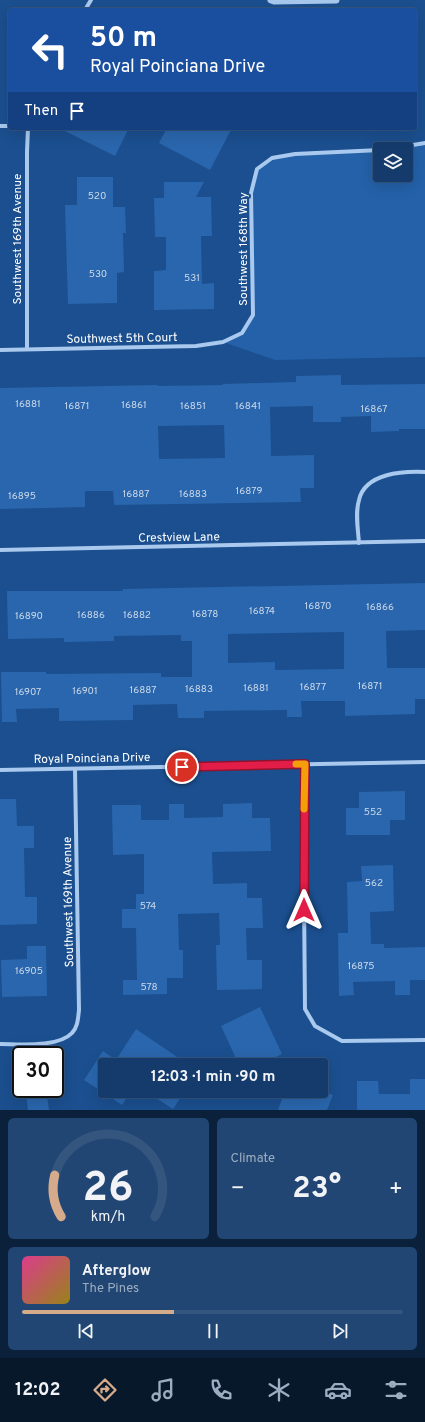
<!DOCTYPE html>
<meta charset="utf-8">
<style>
:root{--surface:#143b6b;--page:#214673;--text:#f1f3f6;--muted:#9dadc1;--line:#33557e;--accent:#d6ab8b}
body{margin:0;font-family:Overpass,sans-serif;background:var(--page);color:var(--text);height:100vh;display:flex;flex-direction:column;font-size:15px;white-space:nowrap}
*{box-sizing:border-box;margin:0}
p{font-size:13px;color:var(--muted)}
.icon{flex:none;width:22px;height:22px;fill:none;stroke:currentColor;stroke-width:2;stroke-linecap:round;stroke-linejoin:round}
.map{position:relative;height:1110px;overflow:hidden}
.details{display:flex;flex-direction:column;gap:8px;padding:8px;background:#0b203b;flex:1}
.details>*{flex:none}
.banner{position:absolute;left:8px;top:8px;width:409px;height:122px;border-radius:4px;box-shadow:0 4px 16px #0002,0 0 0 1px var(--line);background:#1a4fa0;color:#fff;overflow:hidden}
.controls{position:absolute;left:373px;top:142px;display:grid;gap:8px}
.controls a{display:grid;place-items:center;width:40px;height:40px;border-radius:4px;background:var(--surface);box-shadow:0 4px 16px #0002,0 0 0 1px var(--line);font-size:20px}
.speed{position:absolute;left:12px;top:1046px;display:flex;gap:8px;font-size:20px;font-weight:700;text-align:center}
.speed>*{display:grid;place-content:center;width:52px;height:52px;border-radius:50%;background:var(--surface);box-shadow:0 4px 16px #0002,0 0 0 1px var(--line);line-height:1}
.speed .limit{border:2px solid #111;border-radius:6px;background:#fff;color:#111}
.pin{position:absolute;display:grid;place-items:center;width:34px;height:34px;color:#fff;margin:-17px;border:2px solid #fff;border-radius:50%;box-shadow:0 1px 4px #0007}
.me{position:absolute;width:44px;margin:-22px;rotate:0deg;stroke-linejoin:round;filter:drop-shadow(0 0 3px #0008)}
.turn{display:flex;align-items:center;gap:14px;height:84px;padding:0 16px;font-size:18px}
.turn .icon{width:52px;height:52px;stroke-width:2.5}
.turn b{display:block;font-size:28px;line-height:34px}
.then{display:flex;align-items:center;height:38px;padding:0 16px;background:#0003;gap:8px;font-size:15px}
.big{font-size:30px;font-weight:700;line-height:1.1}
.details .tile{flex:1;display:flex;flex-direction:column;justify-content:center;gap:6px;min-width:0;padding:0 14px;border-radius:6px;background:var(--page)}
.details .dial{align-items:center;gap:0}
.dial svg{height:104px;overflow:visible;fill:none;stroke:var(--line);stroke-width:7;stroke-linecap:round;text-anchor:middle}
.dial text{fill:var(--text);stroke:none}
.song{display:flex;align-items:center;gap:12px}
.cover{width:48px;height:48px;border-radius:6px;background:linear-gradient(135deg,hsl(330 70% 55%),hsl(50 70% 35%))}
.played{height:4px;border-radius:2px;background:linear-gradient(90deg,var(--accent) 40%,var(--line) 40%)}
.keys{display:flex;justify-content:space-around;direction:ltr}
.heat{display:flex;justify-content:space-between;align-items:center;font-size:22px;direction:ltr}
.details .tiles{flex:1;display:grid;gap:8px;grid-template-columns:1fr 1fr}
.tile:last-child{grid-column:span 2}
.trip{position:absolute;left:98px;top:1058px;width:230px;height:40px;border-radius:4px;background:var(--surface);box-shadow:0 4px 16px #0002,0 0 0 1px var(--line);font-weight:700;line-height:40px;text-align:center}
.tabs{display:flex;height:64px;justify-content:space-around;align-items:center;background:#08182b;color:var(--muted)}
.tabs .icon{width:28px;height:28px}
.tabs .selected{color:var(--accent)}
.tabs b{font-size:18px;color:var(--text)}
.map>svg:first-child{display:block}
.green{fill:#2461a8}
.building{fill:#2a66ad;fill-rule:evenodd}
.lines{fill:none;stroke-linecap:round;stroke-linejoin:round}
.minor{stroke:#a9c9ee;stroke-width:4}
.tertiary{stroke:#a9c9ee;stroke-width:7}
.route-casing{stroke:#92132f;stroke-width:10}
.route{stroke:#e11d48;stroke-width:7}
.slow{stroke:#f59e0b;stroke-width:7}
.labels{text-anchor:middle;stroke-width:4;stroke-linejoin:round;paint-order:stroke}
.number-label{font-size:10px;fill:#cad9ea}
.street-label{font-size:12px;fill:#fff;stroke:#1b4f8f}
</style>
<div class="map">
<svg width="425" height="1110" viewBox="0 0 425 1110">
<rect width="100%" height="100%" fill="#1b4f8f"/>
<!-- green -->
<path class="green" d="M425 143V357L275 360 223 342 242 333 253 315 251 193 257 169 272 158 295 154 380 150V175H406V149H389Z"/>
<!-- building -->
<g class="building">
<path d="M59 128H129L115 156Z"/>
<path d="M167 128H232L210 170 159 143Z"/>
<path d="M77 177H113V207H125L126 233H123L124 272 117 273V303L68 304 65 205H77Z"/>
<path d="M164 182H204L196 197H211L212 236H201L202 284 214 283V309L154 310V271L166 270V237H155L154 198H164Z"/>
<path d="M341 375V385L425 384V429H399V431L371 432V416L341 417V422H313V406L270 407 271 456 314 455V488H300L301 502 114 505 113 491H85V507L0 509V388L158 385V386L223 385V384L296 382V376ZM224 425 225 458 159 459 158 426Z"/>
<path d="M425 583V630L386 631 387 668H425V699H415V714L345 716V701H301L302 717H287V710L204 711V718H178L177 704 133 705V720L59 721V708L16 709 17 722H2L1 672H46V674L161 673V677H192V641H181V635L114 636V641L64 642V638L8 639 7 591H123V589ZM344 632V669L275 670V662L228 663V634Z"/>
<path d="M405 791V820H390V835H346V808H359V792Z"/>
<path d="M0 799H16L17 826H34V848H24L25 897H37V924L0 925Z"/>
<path d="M252 803V818H270L271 851 212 852 213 884 247 883V898H262L263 928H246L247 960H262V989L217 990 216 945H220L219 913 178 914 179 950H183V978H167V994L123 995V980H137L136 928H122V909H136V894H144V854L113 855 112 805H141V820H169V804H184V818L223 817V804Z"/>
<path d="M393 865 394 911 370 912 371 944H384V948L425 947V980H410V995H395V981L353 982 354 995 339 996 338 933H348L347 882 362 881 361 866Z"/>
<path d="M27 946H46L47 996 2 997 1 960 27 959Z"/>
<path d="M260 1007 282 1054 259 1065H239L221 1026Z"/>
<path d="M136 1029 186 1063 185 1065H105V1091H131L122 1105 84 1080 103 1051 116 1060Z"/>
<path d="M410 1079H425V1110H357V1081H378L379 1094H410Z"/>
<path d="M25 1089H46L49 1110H28Z"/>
<path d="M145 1091H185L173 1109Z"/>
<path d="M285 1091H322L333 1095 327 1110H278Z"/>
</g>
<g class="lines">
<!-- minor -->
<g class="minor">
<path d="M85 10 91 0"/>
<path d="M0 126H10"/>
<path d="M389 149 425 143"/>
<path d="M27 349V152L28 128"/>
<path d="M0 350 196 346 223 342 242 333 253 315 251 193 257 169 272 158 295 154 380 150"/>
<path d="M359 543C358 529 355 513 359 500 365 473 403 471 425 472"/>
<path d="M0 550 425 541"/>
<path d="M305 764 304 896 305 1009 315 1026 342 1041 425 1040"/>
<path d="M0 770 425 762"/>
<path d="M0 1044C19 1044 58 1048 72 1033 78 1027 78 1018 79 1010L75 769"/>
</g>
<!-- tertiary -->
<path class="tertiary" d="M271 0 274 1 336 0"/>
</g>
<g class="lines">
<defs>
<path id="route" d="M182 767 305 764 304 910"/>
</defs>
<!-- route casing -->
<use href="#route" class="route-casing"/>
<!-- route -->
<use href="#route" class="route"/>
<!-- slow -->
<path class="slow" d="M296 764H305L304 809"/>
</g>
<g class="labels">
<!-- number labels -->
<g class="number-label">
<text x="97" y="199">520</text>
<text x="98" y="277">530</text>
<text x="192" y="281">531</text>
<text x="28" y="407">16881</text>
<text x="134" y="408">16861</text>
<text x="77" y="409">16871</text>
<text x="193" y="409">16851</text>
<text x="248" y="409">16841</text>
<text x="374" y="412">16867</text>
<text x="249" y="494">16879</text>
<text x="136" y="497">16887</text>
<text x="193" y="497">16883</text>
<text x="22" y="499">16895</text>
<text x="318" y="609">16870</text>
<text x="380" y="610">16866</text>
<text x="262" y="614">16874</text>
<text x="205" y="617">16878</text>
<text x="91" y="618">16886</text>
<text x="137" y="618">16882</text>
<text x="29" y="619">16890</text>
<text x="370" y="689">16871</text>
<text x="313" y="690">16877</text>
<text x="256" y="691">16881</text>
<text x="199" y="692">16883</text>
<text x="143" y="693">16887</text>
<text x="85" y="694">16901</text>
<text x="28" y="695">16907</text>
<text x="373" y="815">552</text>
<text x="374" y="886">562</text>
<text x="148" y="909">574</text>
<text x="361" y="969">16875</text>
<text x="29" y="974">16905</text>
<text x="149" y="990">578</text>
</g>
<!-- street labels -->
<g class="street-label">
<text transform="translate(17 239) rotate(-90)" y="4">Southwest 169th Avenue</text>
<text transform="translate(243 249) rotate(-90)" y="4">Southwest 168th Way</text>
<text transform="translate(122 338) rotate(-1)" y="4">Southwest 5th Court</text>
<text transform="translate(179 537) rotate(-1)" y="4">Crestview Lane</text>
<text transform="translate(92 758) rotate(-1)" y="4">Royal Poinciana Drive</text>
<text transform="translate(68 902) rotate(-91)" y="4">Southwest 169th Avenue</text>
</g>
</g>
</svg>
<div class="controls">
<a><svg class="icon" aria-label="layers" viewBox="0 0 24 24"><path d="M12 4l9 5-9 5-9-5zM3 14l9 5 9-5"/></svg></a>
</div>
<div class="speed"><div class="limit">30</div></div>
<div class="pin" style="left:182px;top:767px;background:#d93025"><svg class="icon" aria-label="arrive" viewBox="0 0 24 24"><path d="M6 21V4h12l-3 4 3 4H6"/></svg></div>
<svg class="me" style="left:304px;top:910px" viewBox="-20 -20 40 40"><path d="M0-17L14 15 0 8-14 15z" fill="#e11d48" stroke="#fff" stroke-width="4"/></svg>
<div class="trip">12:03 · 1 min · 90 m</div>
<div class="banner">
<div class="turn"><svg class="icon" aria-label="left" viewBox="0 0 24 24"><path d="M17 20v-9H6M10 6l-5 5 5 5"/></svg><div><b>50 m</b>Royal Poinciana Drive</div></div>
<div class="then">Then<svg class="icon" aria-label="arrive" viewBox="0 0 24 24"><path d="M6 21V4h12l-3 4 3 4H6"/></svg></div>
</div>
</div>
<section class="details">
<div class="tiles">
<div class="tile dial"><svg viewBox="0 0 100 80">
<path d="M14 69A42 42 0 1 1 86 69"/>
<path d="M14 69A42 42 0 0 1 9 37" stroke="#d6ab8b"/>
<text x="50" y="56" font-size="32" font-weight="700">26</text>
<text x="50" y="72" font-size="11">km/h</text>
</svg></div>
<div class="tile"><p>Climate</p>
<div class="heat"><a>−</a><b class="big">23°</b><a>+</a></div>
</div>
<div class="tile">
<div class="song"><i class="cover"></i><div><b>Afterglow</b><p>The Pines</p></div></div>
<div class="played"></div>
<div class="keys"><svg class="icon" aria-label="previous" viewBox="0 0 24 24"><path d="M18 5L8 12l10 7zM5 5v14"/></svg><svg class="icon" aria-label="pause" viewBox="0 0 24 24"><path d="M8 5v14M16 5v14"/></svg><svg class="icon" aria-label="next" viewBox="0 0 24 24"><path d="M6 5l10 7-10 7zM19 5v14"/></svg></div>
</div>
</div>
</section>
<nav class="tabs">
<b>12:02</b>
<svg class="icon selected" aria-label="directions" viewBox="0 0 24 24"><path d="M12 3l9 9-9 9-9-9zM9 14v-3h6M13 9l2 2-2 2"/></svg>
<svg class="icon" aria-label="music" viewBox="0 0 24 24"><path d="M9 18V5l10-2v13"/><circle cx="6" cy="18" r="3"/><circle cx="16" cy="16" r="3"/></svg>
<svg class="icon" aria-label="phone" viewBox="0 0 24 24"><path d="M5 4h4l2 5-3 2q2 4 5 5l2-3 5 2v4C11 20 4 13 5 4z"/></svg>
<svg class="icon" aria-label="climate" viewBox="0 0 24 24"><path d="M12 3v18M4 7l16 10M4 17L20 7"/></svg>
<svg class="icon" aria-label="car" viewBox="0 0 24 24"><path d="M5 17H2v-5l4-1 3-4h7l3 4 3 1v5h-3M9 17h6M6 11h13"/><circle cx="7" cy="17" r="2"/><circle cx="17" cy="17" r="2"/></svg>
<svg class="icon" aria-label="filters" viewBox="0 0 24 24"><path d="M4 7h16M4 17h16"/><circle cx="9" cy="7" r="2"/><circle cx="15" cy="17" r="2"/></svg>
</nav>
